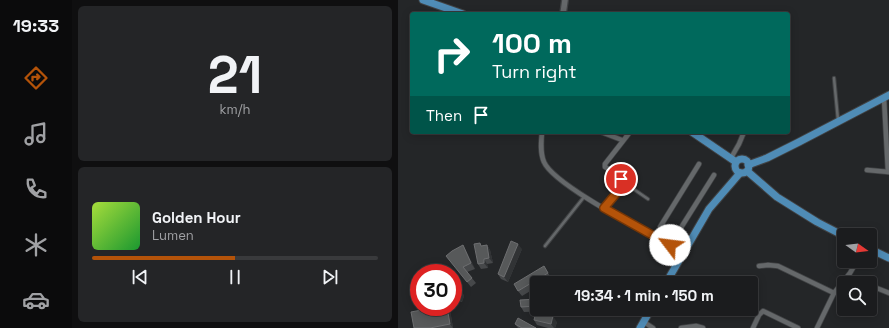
<!DOCTYPE html>
<meta charset="utf-8">
<style>
:root{--surface:#1b1c1e;--page:#242527;--text:#f1f3f6;--muted:#a0a1a4;--line:#393a3c;--accent:#b45309}
body{margin:0;font-family:"Space Grotesk",sans-serif;background:var(--page);color:var(--text);height:100vh;display:flex;flex-direction:column;font-size:15px;white-space:nowrap}
*{box-sizing:border-box;margin:0}
p{font-size:13px;color:var(--muted)}
.icon{flex:none;width:22px;height:22px;fill:none;stroke:currentColor;stroke-width:2;stroke-linecap:round;stroke-linejoin:round}
.map{position:relative;flex:1;overflow:hidden}
.panel{display:flex;flex-direction:column;gap:6px;padding:6px;background:#0f0f10;width:326px}
.panel>*{flex:none}
.top-card{position:absolute;left:12px;top:12px;width:380px;height:122px;border-radius:4px;box-shadow:0 2px 10px #0003,0 0 0 1px var(--line);background:#00695c;color:#fff;overflow:hidden}
.needle{width:26px;rotate:104deg}
.tools{position:absolute;left:439px;top:228px;display:grid;gap:8px}
.tools a{display:grid;place-items:center;width:40px;height:40px;border-radius:4px;background:var(--surface);box-shadow:0 2px 10px #0003,0 0 0 1px var(--line);font-size:20px}
.speed{position:absolute;left:12px;top:264px;display:flex;gap:8px;font-size:20px;font-weight:700;text-align:center}
.speed>*{display:grid;place-content:center;width:52px;height:52px;border-radius:50%;background:var(--surface);box-shadow:0 2px 10px #0003,0 0 0 1px var(--line);line-height:1}
.speed .limit{border:6px solid #d22;background:#fff;color:#111}
.pin{position:absolute;display:grid;place-items:center;width:34px;height:34px;color:#fff;margin:-17px;border:2px solid #fff;border-radius:50%;box-shadow:0 1px 4px #0007}
.me{position:absolute;width:44px;margin:-22px;rotate:300deg;stroke-linejoin:round;filter:drop-shadow(0 0 3px #0008)}
.turn{display:flex;align-items:center;gap:14px;height:84px;padding:0 16px;font-size:18px}
.turn .icon{width:52px;height:52px;stroke-width:2.5}
.turn b{display:block;font-size:28px;line-height:34px}
.then{display:flex;align-items:center;height:38px;padding:0 16px;background:#0003;gap:8px;font-size:15px}
.panel .card{flex:1;display:flex;flex-direction:column;justify-content:center;gap:6px;min-width:0;padding:0 14px;border-radius:6px;background:var(--page)}
.panel .dial{align-items:center;gap:0}
.dial b{font-size:52px;line-height:1}
.song{display:flex;align-items:center;gap:12px}
.cover{width:48px;height:48px;border-radius:6px;background:linear-gradient(135deg,hsl(80 70% 55%),hsl(130 70% 35%))}
.played{height:4px;border-radius:2px;background:linear-gradient(90deg,var(--accent) 50%,var(--line) 50%)}
.keys{display:flex;justify-content:space-around;direction:ltr}
.trip{position:absolute;left:132px;top:276px;width:228px;height:40px;border-radius:4px;background:var(--surface);box-shadow:0 2px 10px #0003,0 0 0 1px var(--line);font-weight:700;line-height:40px;text-align:center}
main{display:flex;flex:1;min-height:0}
.tab-bar{display:flex;flex-direction:column;width:72px;justify-content:space-around;align-items:center;background:#0b0b0c;color:var(--muted)}
.tab-bar .icon{width:28px;height:28px}
.tab-bar .current{color:var(--accent)}
.tab-bar b{font-size:18px;color:var(--text)}
.map>svg:first-child{display:block}
.lines{fill:none;stroke-linecap:round;stroke-linejoin:round}
.service-casing{stroke:#404244;stroke-width:4.5}
.minor-casing{stroke:#404244;stroke-width:6}
.tertiary-casing{stroke:#404244;stroke-width:8}
.primary-casing{stroke:#404244;stroke-width:9}
.service{stroke:#65686a;stroke-width:2.5}
.minor{stroke:#65686a;stroke-width:4.5}
.tertiary{stroke:#65686a;stroke-width:5.5}
.primary{stroke:#4f8cb6;stroke-width:7}
.wall{fill:#46484a}
.shaded-wall{fill:#313335}
.building{fill:#57595a;stroke:#6d6e70}
.route-casing{stroke:#753606;stroke-width:10}
.route{stroke:#b45309;stroke-width:7}
</style>
<main>
<nav class="tab-bar">
<b>19:33</b>
<svg class="icon current" aria-label="directions" viewBox="0 0 24 24"><path d="M12 3l9 9-9 9-9-9zM9 14v-3h6M13 9l2 2-2 2"/></svg>
<svg class="icon" aria-label="music" viewBox="0 0 24 24"><path d="M9 18V5l10-2v13"/><circle cx="6" cy="18" r="3"/><circle cx="16" cy="16" r="3"/></svg>
<svg class="icon" aria-label="phone" viewBox="0 0 24 24"><path d="M5 4h4l2 5-3 2q2 4 5 5l2-3 5 2v4C11 20 4 13 5 4z"/></svg>
<svg class="icon" aria-label="climate" viewBox="0 0 24 24"><path d="M12 3v18M4 7l16 10M4 17L20 7"/></svg>
<svg class="icon" aria-label="car" viewBox="0 0 24 24"><path d="M5 17H2v-5l4-1 3-4h7l3 4 3 1v5h-3M9 17h6M6 11h13"/><circle cx="7" cy="17" r="2"/><circle cx="17" cy="17" r="2"/></svg>
</nav>
<section class="panel">
<div class="card dial"><b>21</b><p>km/h</p></div>
<div class="card">
<div class="song"><i class="cover"></i><div><b>Golden Hour</b><p>Lumen</p></div></div>
<div class="played"></div>
<div class="keys"><svg class="icon" aria-label="previous" viewBox="0 0 24 24"><path d="M18 5L8 12l10 7zM5 5v14"/></svg><svg class="icon" aria-label="pause" viewBox="0 0 24 24"><path d="M8 5v14M16 5v14"/></svg><svg class="icon" aria-label="next" viewBox="0 0 24 24"><path d="M6 5l10 7-10 7zM19 5v14"/></svg></div>
</div>
</section>
<div class="map">
<svg width="491" height="328" viewBox="0 0 491 328">
<rect width="100%" height="100%" fill="#242628"/>
<g class="lines">
<defs>
<g id="service">
<path d="M436 78 440 120"/>
<path d="M224 186 234 188 250 199"/>
<path d="M147 246 186 197"/>
</g>
<g id="minor">
<path d="M486 98 490 172"/>
<path d="M144 132C143 142 142 153 146 162 156 186 258 237 285 253"/>
<path d="M203 132 224 140"/>
<path d="M333 158 341 144 346 132"/>
<path d="M469 170 491 172"/>
<path d="M206 208 222 189 224 182 219 174 207 167V164L232 132"/>
<path d="M275 239 264 232 262 227 301 164"/>
<path d="M274 242 316 175"/>
<path d="M361 266 370 265 380 266 436 293"/>
<path d="M476 287 491 293"/>
<path d="M246 322 255 328"/>
<path d="M283 328 298 326 305 328"/>
<path d="M355 328 361 315 365 311 400 328"/>
<path d="M419 328 436 293 452 273 459 261"/>
</g>
<path id="tertiary" d="M165 14 167 0"/>
<g id="primary">
<path d="M25 0 65 14"/>
<path d="M294 132 338 162"/>
<circle cx="344" cy="166" r="7"/>
<path d="M350 165 369 158 401 142 491 95"/>
<path d="M349 171 379 197 419 222 446 236"/>
<path d="M472 249 491 258"/>
<path d="M268 283 311 209 342 173"/>
<path d="M242 328 253 309"/>
</g>
</defs>
<!-- service casing -->
<use href="#service" class="service-casing"/>
<!-- minor casing -->
<use href="#minor" class="minor-casing"/>
<!-- tertiary casing -->
<use href="#tertiary" class="tertiary-casing"/>
<!-- primary casing -->
<use href="#primary" class="primary-casing"/>
<!-- service -->
<use href="#service" class="service"/>
<!-- minor -->
<use href="#minor" class="minor"/>
<!-- tertiary -->
<use href="#tertiary" class="tertiary"/>
<!-- primary -->
<use href="#primary" class="primary"/>
</g>
<!-- wall -->
<g class="wall">
<path d="M65 245 77 269 69 272 78 283 73 287 48 256Z"/>
<path d="M89 245 92 250 95 263 89 264 90 268 83 269 80 264 84 246Z"/>
<path d="M124 249 110 282 103 279 100 274Z"/>
<path d="M146 266 153 278 146 283H139V287L124 296 120 291Z"/>
<path d="M55 288 63 290 66 296 64 302 55 299Z"/>
<path d="M139 299V309H160V311L126 312 123 307Z"/>
<path d="M39 307H50L52 310 55 328H16Z"/>
<path d="M136 320 159 322 157 328H150L139 325Z"/>
<path d="M117 324 138 328H120Z"/>
</g>
<!-- shaded-wall -->
<g class="shaded-wall">
<path d="M120 244 124 249 110 282 106 277Z"/>
<path d="M65 245 77 269 73 263Z"/>
<path d="M89 245 92 250 95 263 91 258Z"/>
<path d="M86 259 89 264 90 268 86 263Z"/>
<path d="M63 290 66 296 64 302 61 297Z"/>
<path d="M49 307H50L52 310 55 328 52 324Z"/>
<path d="M155 316 159 322 157 328H156L153 324Z"/>
</g>
<!-- building -->
<g class="building">
<path d="M113 241 120 244 106 277 100 274Z"/>
<path d="M82 243 83 246 89 245 91 258 86 259V263L80 264 76 244Z"/>
<path d="M65 245 73 263 65 267 74 278 69 282 48 256 54 251Z"/>
<path d="M146 266 150 273 120 291 116 284Z"/>
<path d="M55 288 63 290 61 297 55 295Z"/>
<path d="M139 299V306L123 307 122 300Z"/>
<path d="M39 307H49L52 324 32 328H16L13 312Z"/>
<path d="M138 312 155 316 153 324 136 320Z"/>
<path d="M120 318 138 328H124L117 324Z"/>
</g>
<g class="lines">
<defs>
<path id="route" d="M223 179 224 186 222 189 206 208 272 245"/>
</defs>
<!-- route casing -->
<use href="#route" class="route-casing"/>
<!-- route -->
<use href="#route" class="route"/>
</g>
</svg>
<div class="tools">
<a><svg class="needle" viewBox="-14 -14 28 28"><path d="M0-13l5 13h-10z" fill="#e53935"/><path d="M0 13l5-13h-10z" fill="#a0a1a4"/></svg></a>
<a><svg class="icon" aria-label="search" viewBox="0 0 24 24"><circle cx="10" cy="10" r="6"/><path d="M15 15l6 6"/></svg></a>
</div>
<div class="speed"><div class="limit">30</div></div>
<div class="pin" style="left:223px;top:179px;background:#d93025"><svg class="icon" aria-label="arrive" viewBox="0 0 24 24"><path d="M6 21V4h12l-3 4 3 4H6"/></svg></div>
<svg class="me" style="left:272px;top:245px" viewBox="-20 -20 40 40"><circle r="19" fill="#fff"/><path d="M0-13L10 11 0 6-10 11z" fill="#b45309"/></svg>
<div class="trip">19:34 · 1 min · 150 m</div>
<div class="top-card">
<div class="turn"><svg class="icon" aria-label="right" viewBox="0 0 24 24"><path d="M7 20v-9h11M14 6l5 5-5 5"/></svg><div><b>100 m</b>Turn right</div></div>
<div class="then">Then<svg class="icon" aria-label="arrive" viewBox="0 0 24 24"><path d="M6 21V4h12l-3 4 3 4H6"/></svg></div>
</div>
</div>
</main>
